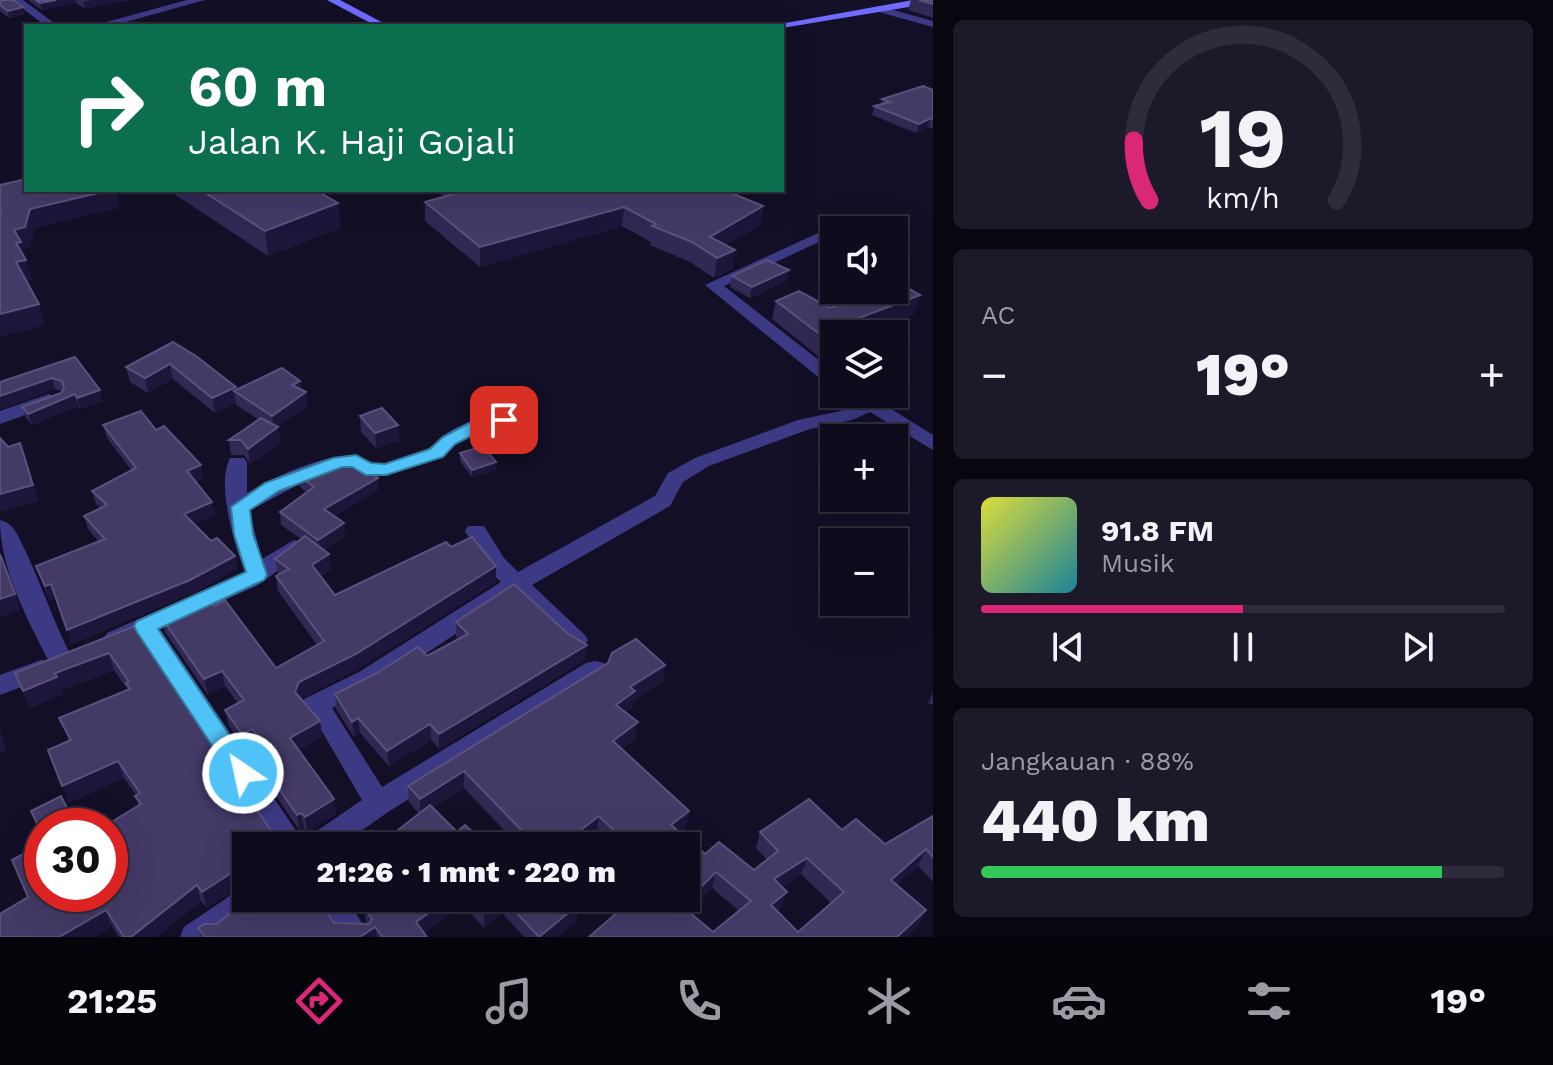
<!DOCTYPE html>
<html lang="id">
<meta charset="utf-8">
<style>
:root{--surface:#0e0b1c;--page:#1c1929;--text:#f1f3f6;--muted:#9b9ba3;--line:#2e2b3b;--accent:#db2777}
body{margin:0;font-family:"Work Sans",sans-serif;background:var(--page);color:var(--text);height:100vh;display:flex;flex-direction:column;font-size:30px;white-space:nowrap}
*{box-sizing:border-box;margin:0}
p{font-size:26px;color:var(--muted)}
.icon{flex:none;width:44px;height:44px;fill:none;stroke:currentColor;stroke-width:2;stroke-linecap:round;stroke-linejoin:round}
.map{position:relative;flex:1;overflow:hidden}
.panel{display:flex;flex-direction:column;gap:20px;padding:20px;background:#08060f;width:620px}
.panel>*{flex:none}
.top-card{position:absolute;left:24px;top:24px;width:760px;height:168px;border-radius:0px;box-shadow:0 8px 32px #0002,0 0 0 2px var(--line);background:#0b6e4f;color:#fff;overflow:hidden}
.buttons{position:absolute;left:820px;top:216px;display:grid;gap:16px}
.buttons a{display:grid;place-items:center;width:88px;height:88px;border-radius:0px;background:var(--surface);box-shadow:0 8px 32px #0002,0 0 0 2px var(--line);font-size:40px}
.speed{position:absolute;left:24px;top:808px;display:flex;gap:16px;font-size:40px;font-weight:700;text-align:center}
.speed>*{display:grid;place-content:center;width:104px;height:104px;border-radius:50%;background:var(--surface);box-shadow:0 8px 32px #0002,0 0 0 2px var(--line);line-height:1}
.speed .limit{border:12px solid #d22;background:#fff;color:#111}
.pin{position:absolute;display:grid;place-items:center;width:68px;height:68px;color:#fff;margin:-34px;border-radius:16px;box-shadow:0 4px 12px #0006}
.me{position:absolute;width:88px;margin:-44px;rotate:326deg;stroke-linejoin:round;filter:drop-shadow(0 0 6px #0008)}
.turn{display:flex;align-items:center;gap:28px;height:168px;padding:0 32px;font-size:36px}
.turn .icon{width:104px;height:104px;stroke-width:2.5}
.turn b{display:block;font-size:56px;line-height:68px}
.big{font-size:60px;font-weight:800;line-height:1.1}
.panel .card{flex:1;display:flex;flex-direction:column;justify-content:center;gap:12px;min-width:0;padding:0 28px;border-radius:12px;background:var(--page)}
.panel .dial{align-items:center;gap:0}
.dial svg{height:208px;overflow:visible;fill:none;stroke:var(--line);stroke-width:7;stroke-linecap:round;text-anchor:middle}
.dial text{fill:var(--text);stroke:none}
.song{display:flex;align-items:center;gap:24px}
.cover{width:96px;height:96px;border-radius:12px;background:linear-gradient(135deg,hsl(60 70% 55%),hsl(190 70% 35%))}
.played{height:8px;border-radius:4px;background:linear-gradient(90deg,var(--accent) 50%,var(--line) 50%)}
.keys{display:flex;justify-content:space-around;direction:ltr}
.heat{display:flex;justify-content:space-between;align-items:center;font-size:44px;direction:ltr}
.charge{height:12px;border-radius:6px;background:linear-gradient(90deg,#34c759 88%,var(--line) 0)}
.trip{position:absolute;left:232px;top:832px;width:468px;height:80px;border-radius:0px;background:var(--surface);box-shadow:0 8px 32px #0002,0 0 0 2px var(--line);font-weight:800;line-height:80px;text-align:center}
.tab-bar{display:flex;height:128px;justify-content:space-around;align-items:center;background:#06040b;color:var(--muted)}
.tab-bar .icon{width:56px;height:56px}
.tab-bar .current{color:var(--accent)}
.tab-bar b{font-size:36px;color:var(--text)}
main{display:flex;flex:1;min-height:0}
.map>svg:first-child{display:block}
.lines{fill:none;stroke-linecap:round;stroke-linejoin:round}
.street{fill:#3d3a85;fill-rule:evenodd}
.secondary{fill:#6f6bff;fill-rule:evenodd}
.wall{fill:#312854;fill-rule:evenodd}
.shaded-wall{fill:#1d163a}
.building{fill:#433a66;stroke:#5a527e;stroke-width:2;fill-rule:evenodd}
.route{fill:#4fc3f7;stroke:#337fa1;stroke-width:2}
</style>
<main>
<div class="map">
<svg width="933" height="937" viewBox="0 0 933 937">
<rect width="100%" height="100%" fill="#130f26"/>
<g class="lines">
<!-- street -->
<g class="street">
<path d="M11 0H23L58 26H46Z"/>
<path d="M187 0H205L111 26H92Z"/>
<path d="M879 6 933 21V27L875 11V7Z"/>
<path d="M842 222 847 223V229L834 230V235L724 286 834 372V386L828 385 705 285Z"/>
<path d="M49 394 58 400 56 404 0 424V411Z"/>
<path d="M845 394H867L933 435V450L870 412 852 420 810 429 709 466 683 482 670 506 532 585 584 634 588 640 584 646 576 649 568 646 514 595 377 686 332 708 382 787 586 663 595 661 604 663 607 670 604 677 388 812 340 846H276L140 638 115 648 107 645 103 639 107 633 245 572C234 544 216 484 230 458H244L247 462V493C279 475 314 458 351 455 361 455 365 461 374 463 388 466 414 456 427 449 433 446 436 441 441 437 457 425 491 411 511 416L513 420 511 424 483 430 456 444 443 457 386 476 366 475 352 468 317 475 249 511 262 559 294 540 302 543 305 548 302 553 258 585 160 629 305 844 308 837 362 800 320 728 300 706 304 699 359 672 501 582 488 570 465 531 468 526H484L504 558 518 572 655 496 668 473 695 458 798 420 840 411 857 404Z"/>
<path d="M0 520C9 522 14 528 18 536 39 576 52 620 73 660L70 667 61 669 52 667C29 623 0 570 0 520Z"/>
<path d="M41 660 50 662 53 669 50 676 0 695V675Z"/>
<path d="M246 885V898H263L258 908 219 937H180L184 927Z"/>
<path d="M314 898H346L371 937H339Z"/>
</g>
<!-- secondary -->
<g class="secondary">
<path d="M327 0H340L389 26H376Z"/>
<path d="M913 0H933V3L782 28 769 26Z"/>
</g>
</g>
<!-- wall -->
<g class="wall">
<path d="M0 0 25 14 9 18 0 11Z"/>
<path d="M28 0H129L85 9 76 3 42 10Z"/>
<path d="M911 0H933V18L908 10Z"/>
<path d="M933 90V129L928 127 916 133 872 115 874 106 881 104 882 99Z"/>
<path d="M168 190H315L338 203 340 228 268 256Z"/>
<path d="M435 190H731L730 193 760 225 726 245 735 250 732 269 714 278 690 262 650 245 651 242 622 226 480 267 425 221V202L444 197Z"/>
<path d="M789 270 786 281 750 298 730 287 732 276Z"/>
<path d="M776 301 830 308 914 314 834 334 833 368 772 319Z"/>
<path d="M173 342 236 387V390L300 381 301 390 306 392 307 406 277 427 281 443 250 464 244 455H231L229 440 259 420 236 405V403L215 413 173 379 148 393 130 382 126 367Z"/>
<path d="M75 357 103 401 80 409 78 406 32 425 26 418 22 407 61 393 62 391 55 389 0 409Z"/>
<path d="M360 416 398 425 399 440 376 448 361 432Z"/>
<path d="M103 425 156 430 201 465 203 478 196 481 215 515 194 524 211 541 235 556 237 569 193 593 72 644 56 598 49 600 36 566 99 542 88 529 84 516 100 508 96 504 92 491 132 471 107 438Z"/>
<path d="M460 453 496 469 472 477 460 461Z"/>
<path d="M299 475 378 490 334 516 345 536 324 550 329 554 331 569 321 576 335 595 451 547 496 566V582L358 669 301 698V699L320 721 322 737 299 750 336 814 307 833 304 828 300 831 264 779 261 763 267 760 255 744 245 750 229 726 225 710 238 703 225 686 208 695 165 632 161 617 214 606 276 668 317 645 278 591 276 576 278 575 275 559 301 539 281 525 280 512 307 493 300 487Z"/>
<path d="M456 622 585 660 439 749 431 740 389 766 360 733 354 737 336 709 335 694 427 656 458 639 456 637Z"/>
<path d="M135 626 270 831 246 846V882L207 908 201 901 156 937H119L112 926 94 937H0L42 894 138 806 136 795 124 778 68 803 69 741 59 718 128 690 114 670 61 690 63 694 30 708 15 673Z"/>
<path d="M665 665 663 682 633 700 632 708 626 712 635 739 622 749 689 811 685 828 679 832 705 854 754 870 767 860 756 848 760 832 842 830 885 844 933 816V882L918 866 896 885 926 910 918 926 906 937H589L634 898 686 846H610L597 832 579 846H519L464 788 433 807 457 832 488 846H384V841L419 814 409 802 408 786ZM801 874 831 903 798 932 777 911 781 908 782 887ZM712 888 739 911 713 932 689 912Z"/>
<path d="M933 692V705L928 703Z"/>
<path d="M378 898H571L578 905 576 921 557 937H524L502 913 484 928 463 905 424 933 427 937H201L198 928 334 923 366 924 364 907Z"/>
</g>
<!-- shaded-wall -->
<g class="shaded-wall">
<path d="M56 0H76V3L42 10 40 3Z"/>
<path d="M92 0H129L85 9 83 2Z"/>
<path d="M23 7 25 14 9 18 8 11Z"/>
<path d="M931 118 928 127 916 133 919 124Z"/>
<path d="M111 190H116L120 208 35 228 30 247 23 249 32 280 22 282 16 262V243L14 230 30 209Z"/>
<path d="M338 203 340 228 268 256 265 231Z"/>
<path d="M763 206 760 225 711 254 710 237Z"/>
<path d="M624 207 622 226 480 267V247Z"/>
<path d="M735 250 732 269 714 278 717 258Z"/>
<path d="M789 270 786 281 750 298 752 287Z"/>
<path d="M920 295 914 314 862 334H834L835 327Z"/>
<path d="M39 304 45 325 0 337V314Z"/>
<path d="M170 364 173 379 148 393 145 378Z"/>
<path d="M52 378 55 389 0 409V396Z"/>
<path d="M300 381 302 395 306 392 307 406 274 430 272 416 292 385Z"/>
<path d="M236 387 237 393 234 391 236 403 215 413 212 398Z"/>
<path d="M100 390 103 401 80 409 77 398Z"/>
<path d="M75 394 78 406 32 425 28 414Z"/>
<path d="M398 425 399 440 376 448 375 433Z"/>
<path d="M278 427 281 443 250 464 248 449Z"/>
<path d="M496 462V469L472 477V470Z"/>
<path d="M201 465 203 478 190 484 187 471Z"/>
<path d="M378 478V490L325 521 324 509Z"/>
<path d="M33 485 39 501 0 512V494Z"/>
<path d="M212 502 215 515 187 527 184 514Z"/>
<path d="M344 523 345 536 320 553 318 540Z"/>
<path d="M329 554 331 569 314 581 312 565Z"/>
<path d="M235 556 237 569 193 593 72 644 67 630Z"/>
<path d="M496 566V582L358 669 301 698 298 708 295 692 299 682Z"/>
<path d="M51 584 56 598 49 600 45 586Z"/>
<path d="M15 594 21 610 0 618V599Z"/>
<path d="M587 645 585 660 439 749V734Z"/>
<path d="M109 653 114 670 61 690 63 694 30 708 23 691 55 673Z"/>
<path d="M665 665 663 682 633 700 632 708 614 721 616 705 630 687Z"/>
<path d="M222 671 225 686 208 695 204 679Z"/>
<path d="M358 718 360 733 354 737 352 722Z"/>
<path d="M320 721 322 737 293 754 290 738Z"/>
<path d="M638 722 635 739 611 758 613 741Z"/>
<path d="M430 724 431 740 389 766 387 751Z"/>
<path d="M0 726 6 751 0 753Z"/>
<path d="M252 729 255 744 245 750 242 734Z"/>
<path d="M118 761 124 778 68 803 62 786Z"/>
<path d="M464 771V788L420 816V799Z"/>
<path d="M334 799 336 814 307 833 305 817Z"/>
<path d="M689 811 685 828 667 842 671 825Z"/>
<path d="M301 813 304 828 300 831 297 815Z"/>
<path d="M599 816 597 832 579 846H560Z"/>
<path d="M926 849 918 866 884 896 891 880Z"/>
<path d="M807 858 801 874 769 896 774 879Z"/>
<path d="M242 866 246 882 207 908 202 892Z"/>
<path d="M716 872 712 888 679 922 682 906Z"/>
<path d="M197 885 201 901 156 937H131Z"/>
<path d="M787 892 781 908 765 921 771 905Z"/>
<path d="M450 898H463V905L419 937 416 922Z"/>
<path d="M503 898 502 913 484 928V912Z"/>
<path d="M578 905 576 921 557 937H540Z"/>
<path d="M106 910 112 926 94 937H59Z"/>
<path d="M926 910 918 926 906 937H897Z"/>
<path d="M375 927 377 937H360Z"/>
</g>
<!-- building -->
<g class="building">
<path d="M0 0H13L23 7 8 11 0 5Z"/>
<path d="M36 0H56L40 3Z"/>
<path d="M919 0H933V4Z"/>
<path d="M923 86 933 90V119L931 118 919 124 874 106 890 102 882 99Z"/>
<path d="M26 179V190H111L30 209 25 227 14 230 21 242 16 243 26 260 16 262 39 304 0 314V211H1L0 208V185Z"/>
<path d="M201 190H315L338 203 265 231Z"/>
<path d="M458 190H724L763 206 710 237 735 250 717 258 692 242 652 226 656 224 624 207 480 247 425 202 461 192Z"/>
<path d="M767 260 789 270 752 287 732 276Z"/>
<path d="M899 283 920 295 835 327 846 334H834V345L776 301 799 291 830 308 880 290H894V285Z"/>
<path d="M173 342 196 356 236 387 212 398 170 364 145 378 126 367Z"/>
<path d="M75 357 100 390 77 398 75 394 28 414 22 407 61 393 64 388 62 381 52 378 0 396V382Z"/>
<path d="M282 368 300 381 292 385 306 392 272 416 234 391Z"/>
<path d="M382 408 398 425 375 433 360 416Z"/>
<path d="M141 411 156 430 164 426 201 465 187 471 212 502 184 514 211 541 217 538 235 556 190 580 67 630 51 584 45 586 36 566 105 539 84 516 107 505 92 491 136 468 103 425Z"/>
<path d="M261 418 278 427 248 449 241 440H229Z"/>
<path d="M0 438 8 447 20 443 33 485 0 494Z"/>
<path d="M484 446 496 462 472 470 460 453Z"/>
<path d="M350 459 378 478 324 509 344 523 318 540 280 512 314 487 299 475 317 465Z"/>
<path d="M305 536 329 554 312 565 335 595 446 542 451 547 472 537 496 566 356 654 299 682 295 692 320 721 290 738 334 799 305 817 301 813 297 815 261 763 273 757 252 729 242 734 225 710 244 700 222 671 204 679 161 617 206 596 214 606 225 600 276 668 324 641 276 576 289 569 275 559Z"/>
<path d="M0 554 15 594 0 599Z"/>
<path d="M514 584 567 633 587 645 439 734 430 724 387 751 358 718 352 722 335 694 377 673 418 647 427 656 468 634 456 622Z"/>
<path d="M135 626 281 846H246V879L242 866 202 892 197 885 131 937H124L106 910 59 937H0V914L28 897 12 860 42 844V894H110V826H105L141 804 135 796 140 793 118 761 62 786 48 750 71 740 59 718 130 689 126 683 129 682 109 653 55 673 57 677 23 691 15 673Z"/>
<path d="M636 639 665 665 630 687 635 691 616 705 638 722 613 741 689 811 671 825 705 854 719 842 754 870 778 851 760 832 809 799 842 830 856 819 885 844 933 816V857L926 849 891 880 926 910 897 937H589L634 898H686V846H630L599 816 560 846H526L532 841 464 771 420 799 408 786 608 663 612 653ZM807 858 844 892 798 932 771 905 787 892 774 879ZM716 872 751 901 713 932 682 906Z"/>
<path d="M61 796 76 826H42V834L31 811Z"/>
<path d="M430 805 457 832 465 825 488 846H389L384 841Z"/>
<path d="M251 898H318L334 923 369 924 372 919 364 907 378 898H450L416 922 427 937H383L375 927 360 937H205L198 928 204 924H216Z"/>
<path d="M471 898H502L484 912Z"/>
<path d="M503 898H571L578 905 539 937Z"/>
</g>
<!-- route -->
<path class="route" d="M504 415 510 416 513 420 510 424 483 430 455 444 443 457 386 475H366L352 467H342L279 491 250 510 253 534 267 575 264 580 158 629 255 773 252 780 243 783 235 780 137 632 134 626 137 621 246 572 234 534 231 507 265 483 333 458 356 455 371 463 385 464 430 449 443 437 471 422Z"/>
</svg>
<div class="buttons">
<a><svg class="icon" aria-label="sound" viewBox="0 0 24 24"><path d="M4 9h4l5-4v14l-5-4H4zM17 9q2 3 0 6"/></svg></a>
<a><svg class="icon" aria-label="layers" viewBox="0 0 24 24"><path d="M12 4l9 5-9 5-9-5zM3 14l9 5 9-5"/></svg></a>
<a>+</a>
<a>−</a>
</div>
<div class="speed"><div class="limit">30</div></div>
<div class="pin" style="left:504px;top:420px;background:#d93025"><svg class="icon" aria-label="arrive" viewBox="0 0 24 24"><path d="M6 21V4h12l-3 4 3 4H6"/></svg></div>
<svg class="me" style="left:243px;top:773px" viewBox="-20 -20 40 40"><circle r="17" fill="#4fc3f7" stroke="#fff" stroke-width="3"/><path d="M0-11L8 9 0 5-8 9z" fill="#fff"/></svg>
<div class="trip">21:26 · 1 mnt · 220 m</div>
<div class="top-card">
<div class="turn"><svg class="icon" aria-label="right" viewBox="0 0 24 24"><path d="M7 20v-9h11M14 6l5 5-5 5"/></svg><div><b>60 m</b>Jalan K. Haji Gojali</div></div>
</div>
</div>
<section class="panel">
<div class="card dial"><svg viewBox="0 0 100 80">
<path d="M14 69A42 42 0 1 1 86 69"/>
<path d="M14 69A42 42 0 0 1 8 46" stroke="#db2777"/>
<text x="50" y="56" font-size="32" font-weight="700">19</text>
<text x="50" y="72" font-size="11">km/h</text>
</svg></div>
<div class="card"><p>AC</p>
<div class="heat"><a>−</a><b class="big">19°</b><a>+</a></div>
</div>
<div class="card">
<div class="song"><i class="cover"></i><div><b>91.8 FM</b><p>Musik</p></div></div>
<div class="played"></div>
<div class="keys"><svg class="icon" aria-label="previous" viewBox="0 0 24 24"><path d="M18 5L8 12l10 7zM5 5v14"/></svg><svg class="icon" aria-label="pause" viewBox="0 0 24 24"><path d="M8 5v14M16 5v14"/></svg><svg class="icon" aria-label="next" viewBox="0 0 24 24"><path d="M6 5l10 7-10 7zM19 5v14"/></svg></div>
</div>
<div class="card"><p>Jangkauan · 88%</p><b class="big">440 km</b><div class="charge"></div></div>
</section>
</main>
<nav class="tab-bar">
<b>21:25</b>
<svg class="icon current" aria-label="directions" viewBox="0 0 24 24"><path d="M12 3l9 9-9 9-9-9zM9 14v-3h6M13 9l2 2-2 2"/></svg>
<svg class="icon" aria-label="music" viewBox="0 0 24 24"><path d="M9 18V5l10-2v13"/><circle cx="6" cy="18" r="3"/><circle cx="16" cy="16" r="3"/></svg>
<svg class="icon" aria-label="phone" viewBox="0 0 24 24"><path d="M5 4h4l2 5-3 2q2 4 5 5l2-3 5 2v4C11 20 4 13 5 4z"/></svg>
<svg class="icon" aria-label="climate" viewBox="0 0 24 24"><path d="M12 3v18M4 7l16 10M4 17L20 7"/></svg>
<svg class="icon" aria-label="car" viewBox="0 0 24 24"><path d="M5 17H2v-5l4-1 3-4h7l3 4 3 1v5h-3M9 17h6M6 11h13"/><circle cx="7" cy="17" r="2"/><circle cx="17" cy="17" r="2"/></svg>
<svg class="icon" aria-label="filters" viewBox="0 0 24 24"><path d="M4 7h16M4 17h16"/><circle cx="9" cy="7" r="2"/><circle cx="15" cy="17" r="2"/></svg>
<b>19°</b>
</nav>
